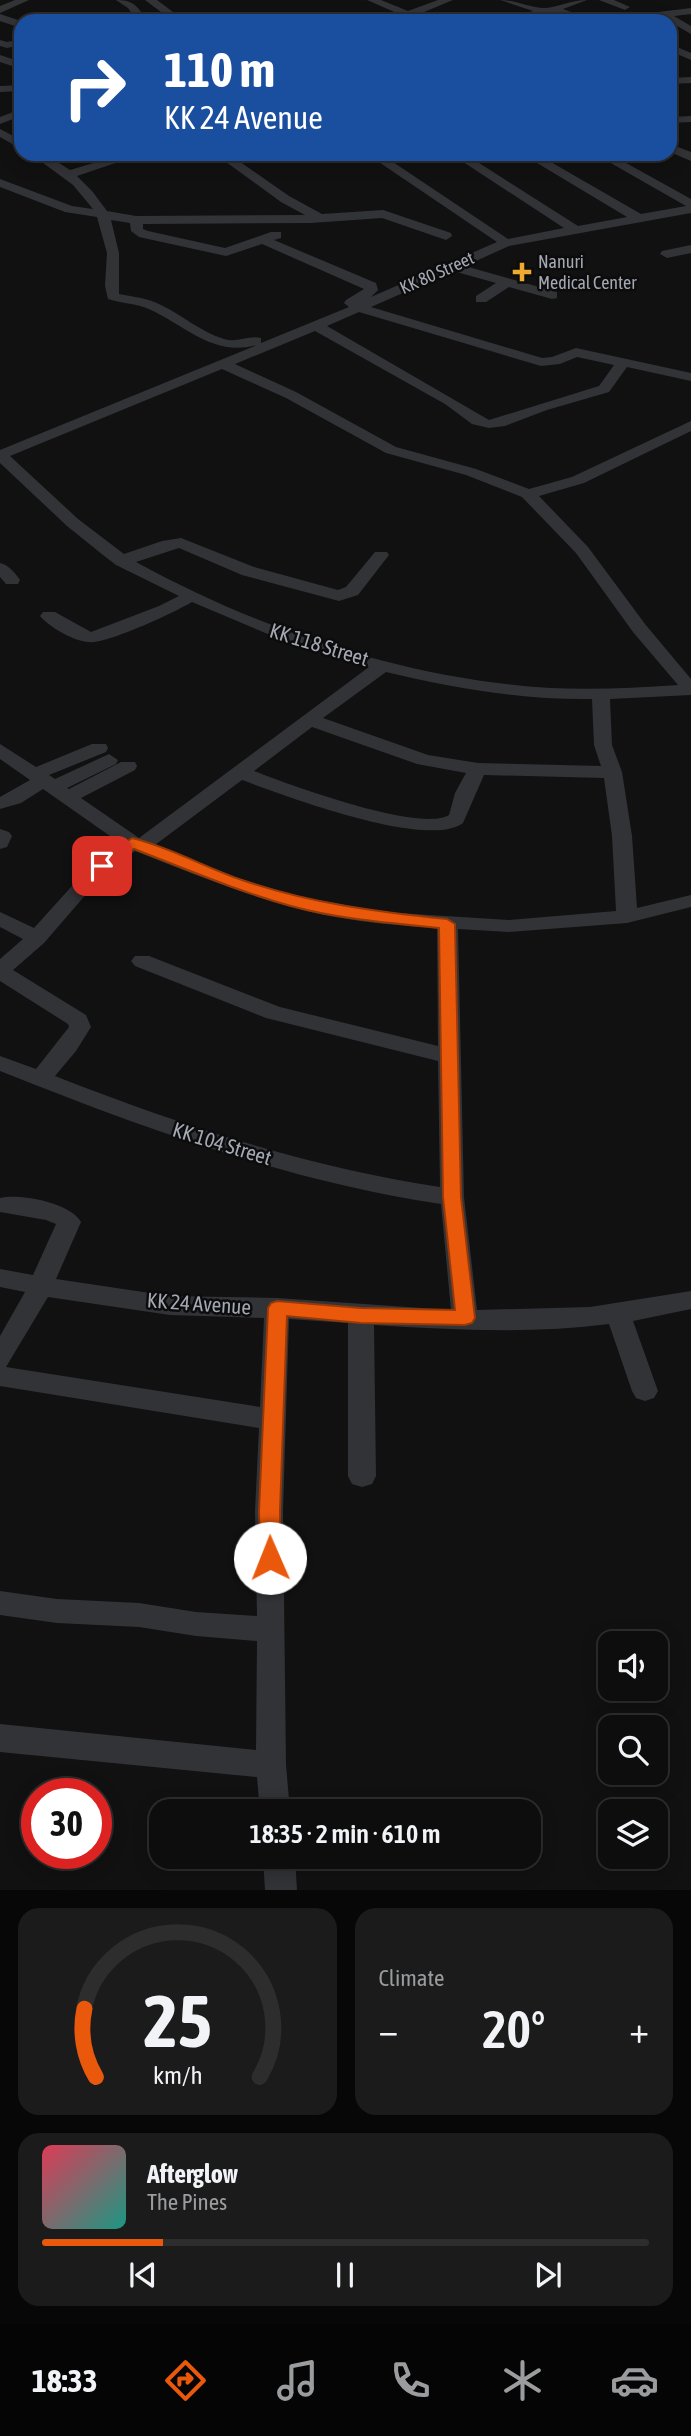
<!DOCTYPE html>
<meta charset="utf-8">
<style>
:root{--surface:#0d0d0e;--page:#1b1b1c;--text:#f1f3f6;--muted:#9a9c9e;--line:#2d2d2e;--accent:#ea580c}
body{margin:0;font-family:"Asap Condensed",sans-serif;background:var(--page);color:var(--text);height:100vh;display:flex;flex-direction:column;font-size:26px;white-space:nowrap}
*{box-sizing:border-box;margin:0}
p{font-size:23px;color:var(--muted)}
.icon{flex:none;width:38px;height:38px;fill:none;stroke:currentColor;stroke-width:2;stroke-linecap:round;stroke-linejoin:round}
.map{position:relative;height:1890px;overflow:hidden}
.details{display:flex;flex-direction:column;gap:18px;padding:18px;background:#070708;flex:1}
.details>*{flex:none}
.banner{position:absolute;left:14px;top:14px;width:663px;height:147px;border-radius:21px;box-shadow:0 4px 18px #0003,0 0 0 2px var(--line);background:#1a4fa0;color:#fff;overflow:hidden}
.fabs{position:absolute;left:598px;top:1631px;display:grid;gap:14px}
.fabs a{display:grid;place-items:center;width:70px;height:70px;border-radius:14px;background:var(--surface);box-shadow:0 4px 18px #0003,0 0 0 2px var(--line);font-size:35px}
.speed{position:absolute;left:21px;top:1778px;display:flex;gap:14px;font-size:35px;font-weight:700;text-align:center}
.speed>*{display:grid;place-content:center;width:91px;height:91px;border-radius:50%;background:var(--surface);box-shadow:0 4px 18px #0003,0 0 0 2px var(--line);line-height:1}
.speed .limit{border:10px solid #d22;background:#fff;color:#111}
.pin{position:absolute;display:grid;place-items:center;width:60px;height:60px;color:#fff;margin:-30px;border-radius:14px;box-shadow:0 4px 10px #0006}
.me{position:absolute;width:77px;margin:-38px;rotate:359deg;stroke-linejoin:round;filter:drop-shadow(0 0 5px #0008)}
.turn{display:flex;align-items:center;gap:24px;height:147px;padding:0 35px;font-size:32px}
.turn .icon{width:91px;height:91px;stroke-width:2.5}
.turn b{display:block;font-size:49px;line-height:60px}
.big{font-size:52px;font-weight:600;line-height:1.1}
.details .tile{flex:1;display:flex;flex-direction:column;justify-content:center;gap:10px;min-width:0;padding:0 24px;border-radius:21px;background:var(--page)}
.details .dial{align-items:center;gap:0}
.dial svg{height:182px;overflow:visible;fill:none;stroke:var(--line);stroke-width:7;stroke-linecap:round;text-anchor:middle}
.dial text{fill:var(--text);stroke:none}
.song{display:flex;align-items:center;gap:21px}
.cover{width:84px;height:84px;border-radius:10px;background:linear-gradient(135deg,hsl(350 70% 55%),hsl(170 70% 35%))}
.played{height:7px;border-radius:4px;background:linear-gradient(90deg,var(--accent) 20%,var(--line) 20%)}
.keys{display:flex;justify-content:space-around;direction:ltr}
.heat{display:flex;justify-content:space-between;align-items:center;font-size:38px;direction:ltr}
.details .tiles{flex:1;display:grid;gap:18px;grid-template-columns:1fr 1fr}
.tile:last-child{grid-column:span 2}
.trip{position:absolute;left:149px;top:1799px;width:392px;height:70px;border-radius:21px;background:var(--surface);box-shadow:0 4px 18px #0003,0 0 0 2px var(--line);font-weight:600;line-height:70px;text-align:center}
.tab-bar{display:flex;height:112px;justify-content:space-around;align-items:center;background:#050506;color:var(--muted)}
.tab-bar .icon{width:49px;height:49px}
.tab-bar .current{color:var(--accent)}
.tab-bar b{font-size:32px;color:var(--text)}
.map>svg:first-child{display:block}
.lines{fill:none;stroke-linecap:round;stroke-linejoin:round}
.minor{fill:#323337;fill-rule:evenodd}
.route{fill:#ea580c;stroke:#983908;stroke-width:2}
.poi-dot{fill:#ecaa30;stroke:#0c0c0d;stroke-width:2.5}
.labels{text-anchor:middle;stroke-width:5;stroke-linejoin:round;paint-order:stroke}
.far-poi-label{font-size:18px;fill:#a3a8b3;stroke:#0c0c0d;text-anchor:start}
.far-street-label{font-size:18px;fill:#a3a8b3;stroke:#0c0c0d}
.street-label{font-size:21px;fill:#a3a8b3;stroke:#0c0c0d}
</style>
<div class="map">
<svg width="691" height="1890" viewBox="0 0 691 1890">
<rect width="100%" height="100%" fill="#111112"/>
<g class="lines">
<!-- minor -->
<g class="minor">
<path d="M15 0H29L0 13V6Z"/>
<path d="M116 0C131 0 136 4 144 16L139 21H128L133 15 128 8Z"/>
<path d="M145 0H157L185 21H173Z"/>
<path d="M367 0H381L408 11 438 0H453L417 15 429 21H415Z"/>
<path d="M500 0C516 0 530 8 544 8 556 8 571 0 587 0L563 9 595 21H580L552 12 513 21V17L533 11Z"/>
<path d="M599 0H614L630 7 625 10Z"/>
<path d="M691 8V14L674 16 691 26V34L663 18 604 21 609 18Z"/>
<path d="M83 12 96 21H84L78 15Z"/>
<path d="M0 14 21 21V28L0 21Z"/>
<path d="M482 15 487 18 486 20 464 21Z"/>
<path d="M21 39V45L7 48 0 46V40L7 42Z"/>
<path d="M670 44 691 53V60L670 51Z"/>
<path d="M0 55 21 62V69L0 62Z"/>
<path d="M691 77V83L670 84V78Z"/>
<path d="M21 85V91L0 92V86Z"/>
<path d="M21 109V116L0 124V117Z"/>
<path d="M691 116V122L670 123V117Z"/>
<path d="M0 129 21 140V149L0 137Z"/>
<path d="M670 144 691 152V161L670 152Z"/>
<path d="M31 154H45L70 170 124 154H142L77 176 92 191 107 211 136 216 305 215 281 202 215 154H229L289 196 322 214 383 210 451 233 452 236 446 240 382 218 311 223 143 224V229L148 231 225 248 271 232H281V238L274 240 376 283 378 290 371 297 497 242 367 154H381L508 239 564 228 451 154H465L578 226 627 217 522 154H537L641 214 686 206 595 154H610L691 199V213L509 246 465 266 557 292V298L552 299 509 287 486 302H476V296L496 283 453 271 371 307 542 358 552 357 576 348 691 373V381L627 367 609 392 547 410 505 426 489 428 472 424 445 404 315 331 235 364 296 392 396 447 476 469 529 489 572 477 691 421V431L584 483 539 496 588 547 645 624 691 679V695L610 699 612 745 622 772 632 836 637 908 691 895V907L627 923 509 932 458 929 464 1197 477 1310 590 1307 691 1291V1309L633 1321 658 1391 654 1398 645 1401 636 1398 632 1391 609 1324C531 1334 452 1330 374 1325L376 1476 372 1484 362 1487 352 1484 348 1476V1323L289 1319 283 1511 286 1765 290 1811H260L257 1777 0 1752V1724L256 1750 257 1641 196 1636 139 1627 57 1623 0 1615V1591L57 1599 139 1603 196 1612 257 1616 255 1511 259 1428 0 1386V1336L25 1292 0 1287V1269L33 1275 56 1224 46 1220 0 1212V1198C20 1193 71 1203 81 1222L56 1279 170 1296 277 1298 451 1310 441 1204C288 1181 143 1128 0 1071V1056L36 1069 69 1027 68 1024 0 981V959L23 939 0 927V912L34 928 81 876 120 843 43 789 21 803 0 809V797L30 780 0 759V744L36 767 92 744H106L108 748 106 752 49 775 55 779 109 754 118 760 116 764 67 788 69 789 121 762H135L137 766 135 770 81 798 139 838 369 667 294 645 192 602C171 614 117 639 94 642 78 644 50 628 40 616L43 612H55L91 632 159 606 179 596 116 565 98 551 67 526 0 463V450L257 345C214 357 187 327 151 310 137 303 122 304 108 299L105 286 107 253 97 217 65 212 0 187V179L72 206 93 209 73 185ZM111 220 130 223 131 231 139 237 226 256 262 244 364 289 346 300 344 303 349 307 261 343V338C248 335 237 343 224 339 201 332 182 315 161 305 148 298 134 297 119 294V253ZM359 312 541 366 560 364 577 357 614 365 599 386 489 420 327 326ZM222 369 286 398 386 453 466 475 522 497 576 553 633 632 678 685C635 688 592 690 550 688 406 679 262 631 136 562L179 548 242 575 339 601 358 595 389 555 387 552H375L346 587 338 590 254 567 181 538 162 541 124 554 78 519 10 456ZM386 672C453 688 523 700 592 699L594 745 601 766 478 763 428 755 323 718ZM312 727 417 764 466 773 455 793 449 815C420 833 287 784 254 771ZM484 775 604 778 612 836 616 911 509 920 382 912 298 896 241 879 155 845 242 780C283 795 428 850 463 823ZM135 851C186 871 235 891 287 906 336 920 387 925 437 928L438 1046 280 1007 149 956H135L131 961 135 966 266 1018 438 1061 440 1187C307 1167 180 1125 55 1076L76 1051 91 1027 86 1015 13 970 44 943 95 884ZM48 1297 170 1315 264 1318 260 1407 6 1367Z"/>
<path d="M691 245V253L667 258 660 254 662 251Z"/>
<path d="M0 563C9 565 15 573 20 580L18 584H6L0 577Z"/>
<path d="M0 829 9 832 12 836 7 847 0 849Z"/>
<path d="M263 1857H295L297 1890H265Z"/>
</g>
</g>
<!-- route -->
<path class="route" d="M132 838C170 847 206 868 242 880 309 903 377 912 447 919L455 924 461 1197 475 1318 472 1323 465 1325 361 1323 287 1316 280 1511 281 1558 278 1565 270 1567 263 1565 260 1558 259 1511 268 1308 271 1303 277 1301 361 1308 455 1310 443 1197 439 928C390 923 338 919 291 906 237 891 186 869 134 849L108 869H97L95 866 97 863Z"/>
<!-- markers -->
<path class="poi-dot" d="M518.5 261.5h7v7h7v7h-7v7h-7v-7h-7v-7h7z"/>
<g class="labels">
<!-- far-poi labels -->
<g class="far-poi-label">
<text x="538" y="268">Nanuri<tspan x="538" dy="21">Medical Center</tspan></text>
</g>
<!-- far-street labels -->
<g class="far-street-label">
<text transform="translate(437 273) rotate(-24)" y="6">KK 80 Street</text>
</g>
<!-- street labels -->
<g class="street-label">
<text transform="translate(319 645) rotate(17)" y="7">KK 118 Street</text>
<text transform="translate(222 1144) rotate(17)" y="7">KK 104 Street</text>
<text transform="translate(199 1304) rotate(4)" y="7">KK 24 Avenue</text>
</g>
</g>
</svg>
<div class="fabs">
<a><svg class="icon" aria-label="sound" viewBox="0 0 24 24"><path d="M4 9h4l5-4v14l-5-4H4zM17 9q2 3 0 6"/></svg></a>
<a><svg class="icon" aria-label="search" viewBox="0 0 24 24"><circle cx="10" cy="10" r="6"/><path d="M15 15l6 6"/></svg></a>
<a><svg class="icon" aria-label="layers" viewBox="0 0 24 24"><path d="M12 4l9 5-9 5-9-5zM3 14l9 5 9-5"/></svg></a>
</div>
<div class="speed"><div class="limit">30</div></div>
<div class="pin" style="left:102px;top:866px;background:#d93025"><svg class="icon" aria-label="arrive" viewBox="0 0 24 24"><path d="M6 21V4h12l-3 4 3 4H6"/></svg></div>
<svg class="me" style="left:270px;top:1558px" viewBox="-20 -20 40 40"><circle r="19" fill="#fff"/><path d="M0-13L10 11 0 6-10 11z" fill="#ea580c"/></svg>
<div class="trip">18:35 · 2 min · 610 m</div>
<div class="banner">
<div class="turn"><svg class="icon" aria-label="right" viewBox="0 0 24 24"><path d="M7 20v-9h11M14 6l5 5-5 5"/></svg><div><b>110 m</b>KK 24 Avenue</div></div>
</div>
</div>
<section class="details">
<div class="tiles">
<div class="tile dial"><svg viewBox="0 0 100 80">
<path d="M14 69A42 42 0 1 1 86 69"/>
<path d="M14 69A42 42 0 0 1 9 39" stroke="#ea580c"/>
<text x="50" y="56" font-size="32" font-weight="700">25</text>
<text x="50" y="72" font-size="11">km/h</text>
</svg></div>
<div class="tile"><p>Climate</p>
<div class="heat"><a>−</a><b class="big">20°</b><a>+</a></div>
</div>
<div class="tile">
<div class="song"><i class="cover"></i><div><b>Afterglow</b><p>The Pines</p></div></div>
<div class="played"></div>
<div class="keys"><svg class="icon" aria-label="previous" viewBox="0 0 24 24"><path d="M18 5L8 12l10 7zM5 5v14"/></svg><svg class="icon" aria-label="pause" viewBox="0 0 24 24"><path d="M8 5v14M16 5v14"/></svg><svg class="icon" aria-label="next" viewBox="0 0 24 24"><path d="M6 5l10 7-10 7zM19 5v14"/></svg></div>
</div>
</div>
</section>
<nav class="tab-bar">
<b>18:33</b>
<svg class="icon current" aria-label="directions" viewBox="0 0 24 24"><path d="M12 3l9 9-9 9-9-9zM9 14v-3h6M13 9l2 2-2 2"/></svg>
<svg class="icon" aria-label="music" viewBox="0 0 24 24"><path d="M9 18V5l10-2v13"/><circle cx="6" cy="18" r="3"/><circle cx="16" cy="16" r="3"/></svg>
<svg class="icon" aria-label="phone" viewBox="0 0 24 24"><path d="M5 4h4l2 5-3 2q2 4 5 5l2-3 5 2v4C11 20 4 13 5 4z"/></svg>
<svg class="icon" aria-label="climate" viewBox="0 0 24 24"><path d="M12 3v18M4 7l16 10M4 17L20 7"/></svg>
<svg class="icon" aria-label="car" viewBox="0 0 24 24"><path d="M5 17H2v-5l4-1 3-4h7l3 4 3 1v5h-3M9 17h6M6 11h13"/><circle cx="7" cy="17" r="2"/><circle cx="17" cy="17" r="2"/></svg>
</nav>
